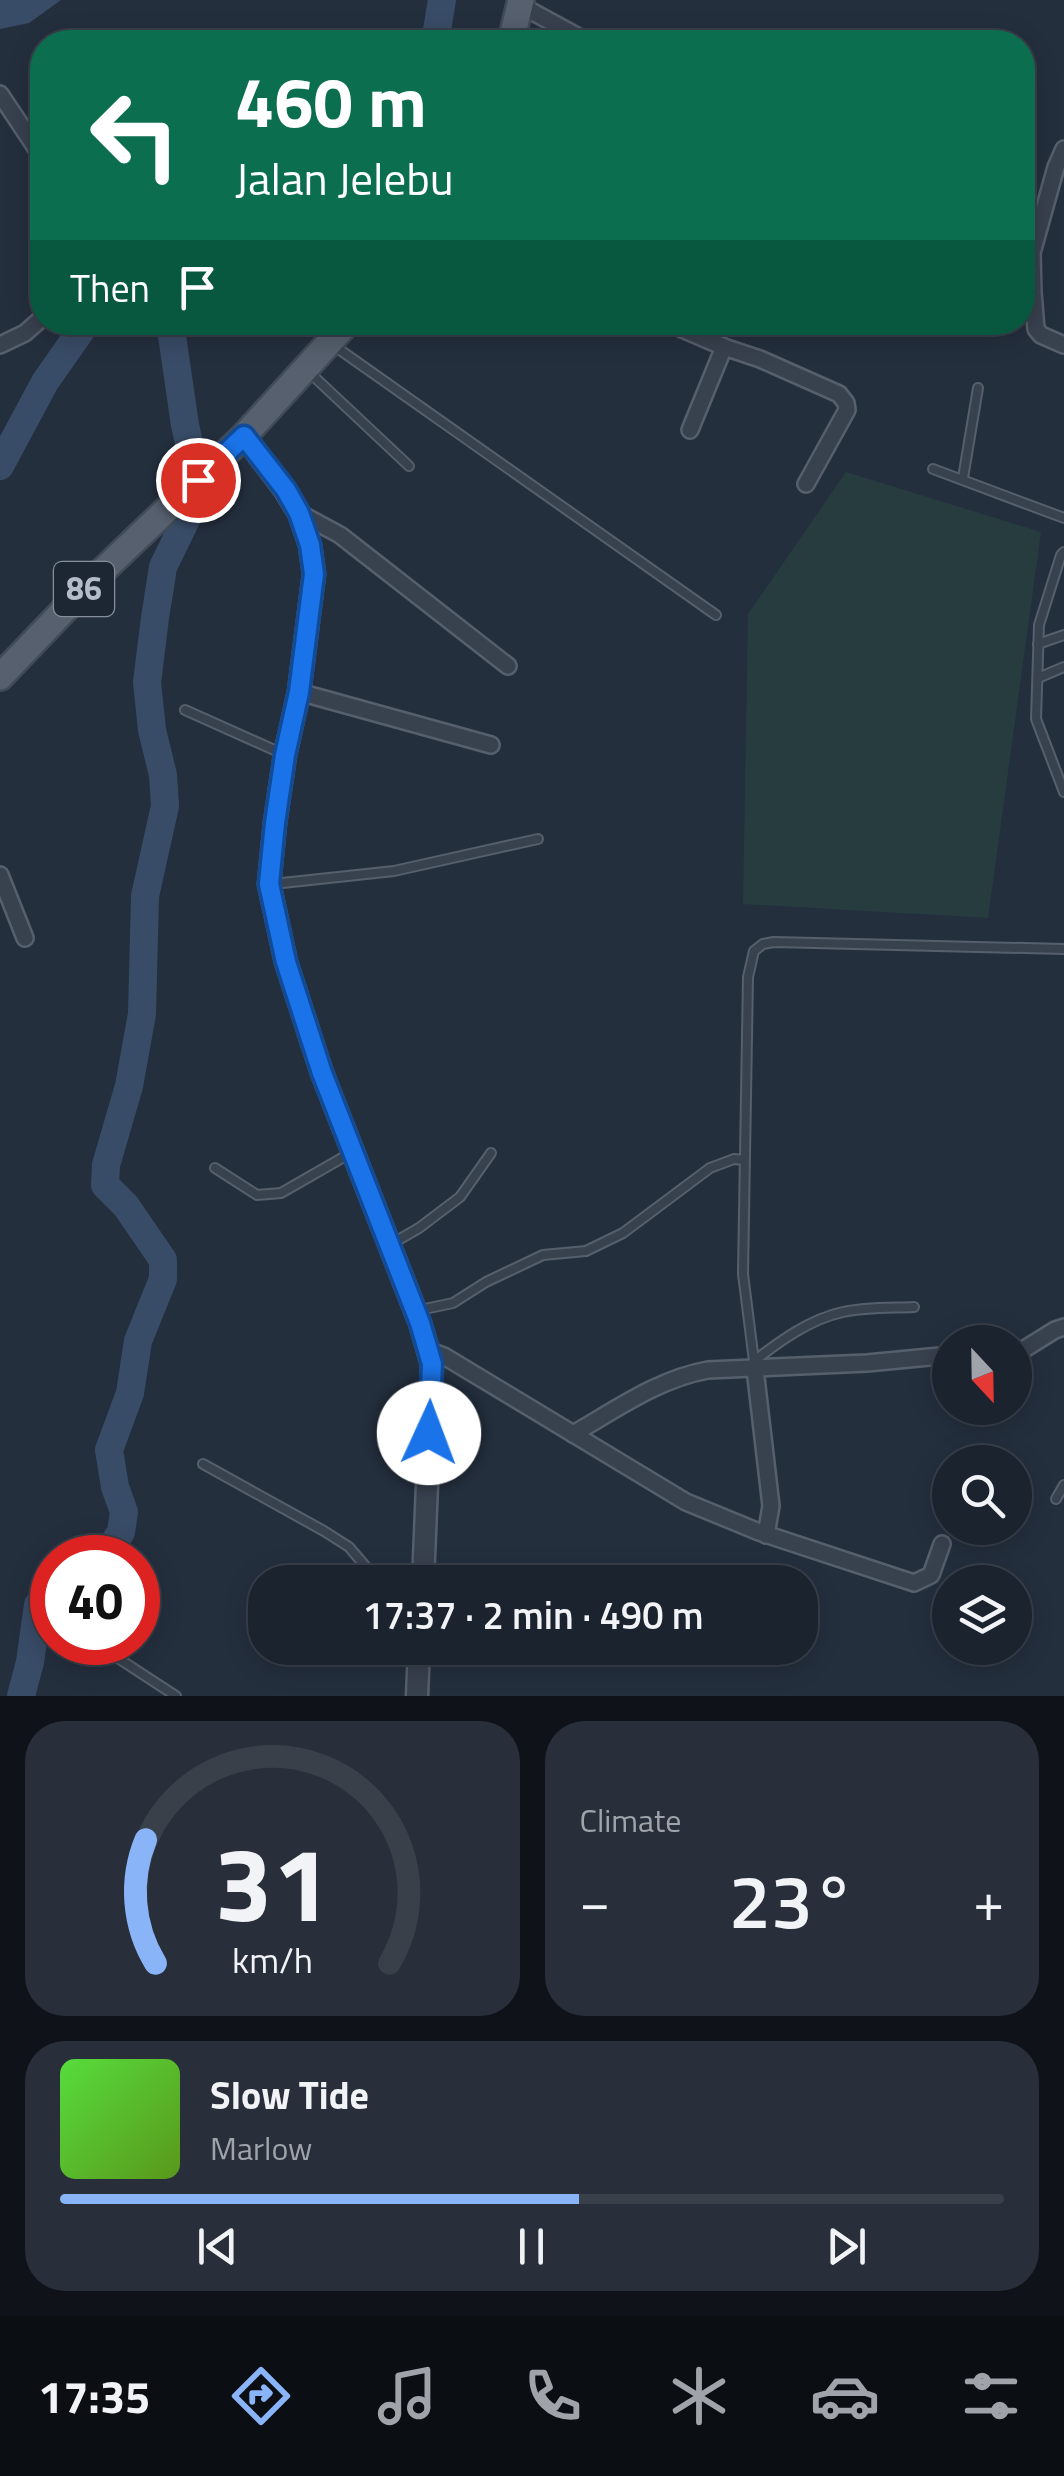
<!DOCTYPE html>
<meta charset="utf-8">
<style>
:root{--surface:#1b232e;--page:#282f3a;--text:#f1f3f6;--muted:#a0a4aa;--line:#39404a;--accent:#8ab4f8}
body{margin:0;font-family:"Titillium Web",sans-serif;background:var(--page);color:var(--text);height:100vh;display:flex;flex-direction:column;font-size:38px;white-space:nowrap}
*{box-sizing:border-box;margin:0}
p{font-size:32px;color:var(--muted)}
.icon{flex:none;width:55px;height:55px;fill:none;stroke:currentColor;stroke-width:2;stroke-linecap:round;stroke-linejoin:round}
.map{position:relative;height:1696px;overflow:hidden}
.side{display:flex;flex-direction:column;gap:25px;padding:25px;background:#0f1319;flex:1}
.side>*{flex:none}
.guide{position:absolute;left:30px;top:30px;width:1005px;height:305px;border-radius:40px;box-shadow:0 5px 25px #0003,0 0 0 2px var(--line);background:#0b6e4f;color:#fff;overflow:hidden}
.needle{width:65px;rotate:158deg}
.tools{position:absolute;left:932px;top:1325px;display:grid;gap:20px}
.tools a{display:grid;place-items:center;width:100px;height:100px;border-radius:50%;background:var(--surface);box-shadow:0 5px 25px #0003,0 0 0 2px var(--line);font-size:50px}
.speed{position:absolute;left:30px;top:1535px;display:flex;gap:20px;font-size:50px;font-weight:700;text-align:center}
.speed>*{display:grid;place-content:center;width:130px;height:130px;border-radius:50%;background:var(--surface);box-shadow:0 5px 25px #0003,0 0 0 2px var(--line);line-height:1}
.speed .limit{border:15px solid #d22;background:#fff;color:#111}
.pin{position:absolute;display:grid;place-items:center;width:85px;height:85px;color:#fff;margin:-42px;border:5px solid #fff;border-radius:50%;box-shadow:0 2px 10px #0007}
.me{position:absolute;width:110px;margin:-55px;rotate:2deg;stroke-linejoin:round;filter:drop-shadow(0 0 8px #0008)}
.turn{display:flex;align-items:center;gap:35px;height:210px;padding:0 40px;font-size:45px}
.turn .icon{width:130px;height:130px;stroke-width:2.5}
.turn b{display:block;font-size:70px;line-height:85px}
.then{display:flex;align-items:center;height:95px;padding:0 40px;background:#0003;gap:20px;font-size:38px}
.big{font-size:75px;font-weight:600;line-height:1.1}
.side .card{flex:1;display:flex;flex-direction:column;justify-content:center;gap:15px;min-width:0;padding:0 35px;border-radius:40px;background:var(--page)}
.side .dial{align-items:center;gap:0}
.dial svg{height:260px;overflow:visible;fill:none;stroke:var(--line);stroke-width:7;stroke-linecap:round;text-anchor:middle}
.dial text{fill:var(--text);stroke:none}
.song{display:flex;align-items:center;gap:30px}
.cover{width:120px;height:120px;border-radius:15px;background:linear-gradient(135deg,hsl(110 70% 55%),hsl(90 70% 35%))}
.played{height:10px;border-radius:5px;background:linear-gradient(90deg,var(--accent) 55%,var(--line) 55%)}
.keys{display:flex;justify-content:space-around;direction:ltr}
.heat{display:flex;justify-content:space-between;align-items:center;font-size:55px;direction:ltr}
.side .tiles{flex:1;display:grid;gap:25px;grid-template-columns:1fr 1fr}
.card:last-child{grid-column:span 2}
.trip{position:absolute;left:248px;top:1565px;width:570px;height:100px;border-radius:40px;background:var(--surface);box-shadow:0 5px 25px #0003,0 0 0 2px var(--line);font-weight:600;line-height:100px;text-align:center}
.menu{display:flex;height:160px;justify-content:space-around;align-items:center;background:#0b0e12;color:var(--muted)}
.menu .icon{width:70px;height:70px}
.menu .current{color:var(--accent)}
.menu b{font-size:45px;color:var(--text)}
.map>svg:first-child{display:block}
.green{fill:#263c3f}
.water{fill:#394c67}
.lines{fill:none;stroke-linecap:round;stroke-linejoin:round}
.river{stroke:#394c67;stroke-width:28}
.service-casing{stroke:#565f6c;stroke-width:12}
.minor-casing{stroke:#565f6c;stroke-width:20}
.tertiary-casing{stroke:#565f6c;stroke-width:25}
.primary-casing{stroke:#414a57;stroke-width:30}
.service{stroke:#38414e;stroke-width:8}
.minor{stroke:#38414e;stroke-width:15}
.tertiary{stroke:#38414e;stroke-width:20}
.primary{stroke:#56606e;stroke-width:25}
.route-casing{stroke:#114b97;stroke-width:25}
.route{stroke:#1a73e8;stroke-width:18}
.labels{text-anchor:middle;stroke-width:10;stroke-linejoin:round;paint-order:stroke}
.shield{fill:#1d2633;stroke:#878f9c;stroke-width:2.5}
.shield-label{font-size:32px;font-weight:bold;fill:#b4bcc9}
</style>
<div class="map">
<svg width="1064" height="1696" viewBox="0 0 1064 1696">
<rect width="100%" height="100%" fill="#242f3e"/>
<!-- green -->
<path class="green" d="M846 472 1041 532 988 918 743 904 748 614Z"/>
<!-- water -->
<path class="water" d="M0 0H61L29 23 0 29Z"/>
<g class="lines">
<!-- river -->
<g class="river">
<path d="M435 42 442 0"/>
<path d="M0 466 45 382 87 322"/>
<path d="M104 1558 121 1532 124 1512 115 1487 109 1450 130 1393 138 1341 163 1279V1260L126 1206 105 1185 106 1165 129 1086 142 1014 145 896 165 806 163 775 152 730 147 682 155 618 163 567 200 491 185 425 170 322"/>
<path d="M21 1696 30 1662 38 1605 52 1591"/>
</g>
<defs>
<g id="service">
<path d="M333 345 716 615"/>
<path d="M309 372 409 466"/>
<path d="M933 469 1064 518"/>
<path d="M963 478 978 388"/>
<path d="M1064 552 1061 555 1039 625 1036 719 1064 792"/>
<path d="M1038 644 1064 635"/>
<path d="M1038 678 1064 667"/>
<path d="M185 710 281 753"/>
<path d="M273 884 394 871 538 839"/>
<path d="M215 1168 257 1195 281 1193 349 1154"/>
<path d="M393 1243 419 1228 460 1197 491 1153"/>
<path d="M420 1310 453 1303 486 1282 543 1255 586 1251 623 1233 710 1168 734 1159 744 1160"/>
<path d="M754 1361C780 1341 810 1319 843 1312 865 1307 891 1308 914 1307"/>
<path d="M755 1369 743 1274 748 977 754 951 763 944 774 942 1064 949"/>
<path d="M203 1464 324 1531 349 1547 372 1574 394 1582"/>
<path d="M1056 1499 1064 1485"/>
<path d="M104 1649 176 1696"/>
</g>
<g id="minor">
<path d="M520 5 588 42"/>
<path d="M0 94 42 157"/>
<path d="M1064 149 1056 167 1032 253 1033 292 1036 329 1041 335 1064 345"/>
<path d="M666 322 724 347 760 359 839 394 846 403 847 410 806 484"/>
<path d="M500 323 501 322"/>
<path d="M0 345 25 333 42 318"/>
<path d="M690 430 724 347"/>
<path d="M299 513 340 535 508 666"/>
<path d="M299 692 491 745"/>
<path d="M0 875 25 938"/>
<path d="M428 1350 444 1356 686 1502 759 1532 914 1583 931 1575 942 1544"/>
<path d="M1015 1355 1055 1330 1064 1327"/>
<path d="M755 1369 771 1506 766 1535"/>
<path d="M573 1434C617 1409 658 1379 708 1370L867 1363 950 1355"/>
</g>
<g id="tertiary">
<path d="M244 436 285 490 299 513 310 545 314 574 299 692 285 755 275 823 269 884 286 962 322 1073 420 1323 432 1364 423 1582"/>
<path d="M417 1696 419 1648"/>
</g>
<g id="primary">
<path d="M511 42 521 0"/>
<path d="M0 677 93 580 244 436 348 322"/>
</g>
</defs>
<!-- service casing -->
<use href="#service" class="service-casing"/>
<!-- minor casing -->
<use href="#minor" class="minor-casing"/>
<!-- tertiary casing -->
<use href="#tertiary" class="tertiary-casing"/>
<!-- primary casing -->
<use href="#primary" class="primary-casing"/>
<!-- service -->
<use href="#service" class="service"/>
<!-- minor -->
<use href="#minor" class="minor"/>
<!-- tertiary -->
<use href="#tertiary" class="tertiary"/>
<!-- primary -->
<use href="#primary" class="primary"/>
</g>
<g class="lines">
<defs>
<path id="route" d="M198 480 244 436 286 490 299 513 310 545 314 574 299 692 285 755 275 823 269 884 286 962 322 1073 420 1323 432 1364 429 1433"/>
</defs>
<!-- route casing -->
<use href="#route" class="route-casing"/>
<!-- route -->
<use href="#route" class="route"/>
</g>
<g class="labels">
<!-- shield labels -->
<rect class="shield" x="54" y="562" width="60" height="54" rx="8"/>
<g class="shield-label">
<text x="84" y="600">86</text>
</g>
</g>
</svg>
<div class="tools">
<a><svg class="needle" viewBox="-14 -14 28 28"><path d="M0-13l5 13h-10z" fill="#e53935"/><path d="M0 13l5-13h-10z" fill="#a0a4aa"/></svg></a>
<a><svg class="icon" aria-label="search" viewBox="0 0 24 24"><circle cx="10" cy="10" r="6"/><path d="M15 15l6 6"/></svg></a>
<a><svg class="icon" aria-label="layers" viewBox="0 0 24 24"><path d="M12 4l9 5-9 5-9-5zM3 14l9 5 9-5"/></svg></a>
</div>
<div class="speed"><div class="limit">40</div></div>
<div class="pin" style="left:198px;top:480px;background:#d93025"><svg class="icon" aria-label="arrive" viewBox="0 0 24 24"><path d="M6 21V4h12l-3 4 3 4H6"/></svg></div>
<svg class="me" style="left:429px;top:1433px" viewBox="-20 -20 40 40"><circle r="19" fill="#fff"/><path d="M0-13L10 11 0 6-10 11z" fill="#1a73e8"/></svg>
<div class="trip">17:37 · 2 min · 490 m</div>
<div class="guide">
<div class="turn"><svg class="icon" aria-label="left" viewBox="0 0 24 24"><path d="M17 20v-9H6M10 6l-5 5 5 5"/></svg><div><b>460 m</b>Jalan Jelebu</div></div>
<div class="then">Then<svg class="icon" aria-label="arrive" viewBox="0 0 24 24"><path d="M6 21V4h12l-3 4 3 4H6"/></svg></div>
</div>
</div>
<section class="side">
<div class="tiles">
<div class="card dial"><svg viewBox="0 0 100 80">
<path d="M14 69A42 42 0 1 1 86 69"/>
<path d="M14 69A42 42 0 0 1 11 31" stroke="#8ab4f8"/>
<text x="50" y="56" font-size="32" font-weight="700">31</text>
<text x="50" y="72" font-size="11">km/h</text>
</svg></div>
<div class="card"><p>Climate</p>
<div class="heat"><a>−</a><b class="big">23°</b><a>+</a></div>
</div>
<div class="card">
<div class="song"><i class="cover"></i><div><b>Slow Tide</b><p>Marlow</p></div></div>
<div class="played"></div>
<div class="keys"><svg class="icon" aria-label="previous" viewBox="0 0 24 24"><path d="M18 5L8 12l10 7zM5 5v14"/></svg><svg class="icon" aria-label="pause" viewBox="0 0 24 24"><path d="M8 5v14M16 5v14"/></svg><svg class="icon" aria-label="next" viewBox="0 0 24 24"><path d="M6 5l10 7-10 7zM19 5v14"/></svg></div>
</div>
</div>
</section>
<nav class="menu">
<b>17:35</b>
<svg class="icon current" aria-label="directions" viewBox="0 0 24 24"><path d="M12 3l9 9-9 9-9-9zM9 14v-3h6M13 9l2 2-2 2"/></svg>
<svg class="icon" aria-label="music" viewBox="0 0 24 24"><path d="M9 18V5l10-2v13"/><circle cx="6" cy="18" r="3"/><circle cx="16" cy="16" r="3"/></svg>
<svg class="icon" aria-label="phone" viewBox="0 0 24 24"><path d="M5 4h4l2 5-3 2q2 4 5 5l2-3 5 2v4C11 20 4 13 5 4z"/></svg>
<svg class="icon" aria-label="climate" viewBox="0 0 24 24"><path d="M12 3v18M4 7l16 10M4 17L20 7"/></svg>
<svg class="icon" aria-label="car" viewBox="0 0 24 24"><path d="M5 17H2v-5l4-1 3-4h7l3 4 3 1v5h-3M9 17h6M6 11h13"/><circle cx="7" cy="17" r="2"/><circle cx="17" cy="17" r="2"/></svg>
<svg class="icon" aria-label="filters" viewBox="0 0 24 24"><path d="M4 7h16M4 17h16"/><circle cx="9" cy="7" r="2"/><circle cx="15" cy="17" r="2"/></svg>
</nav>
